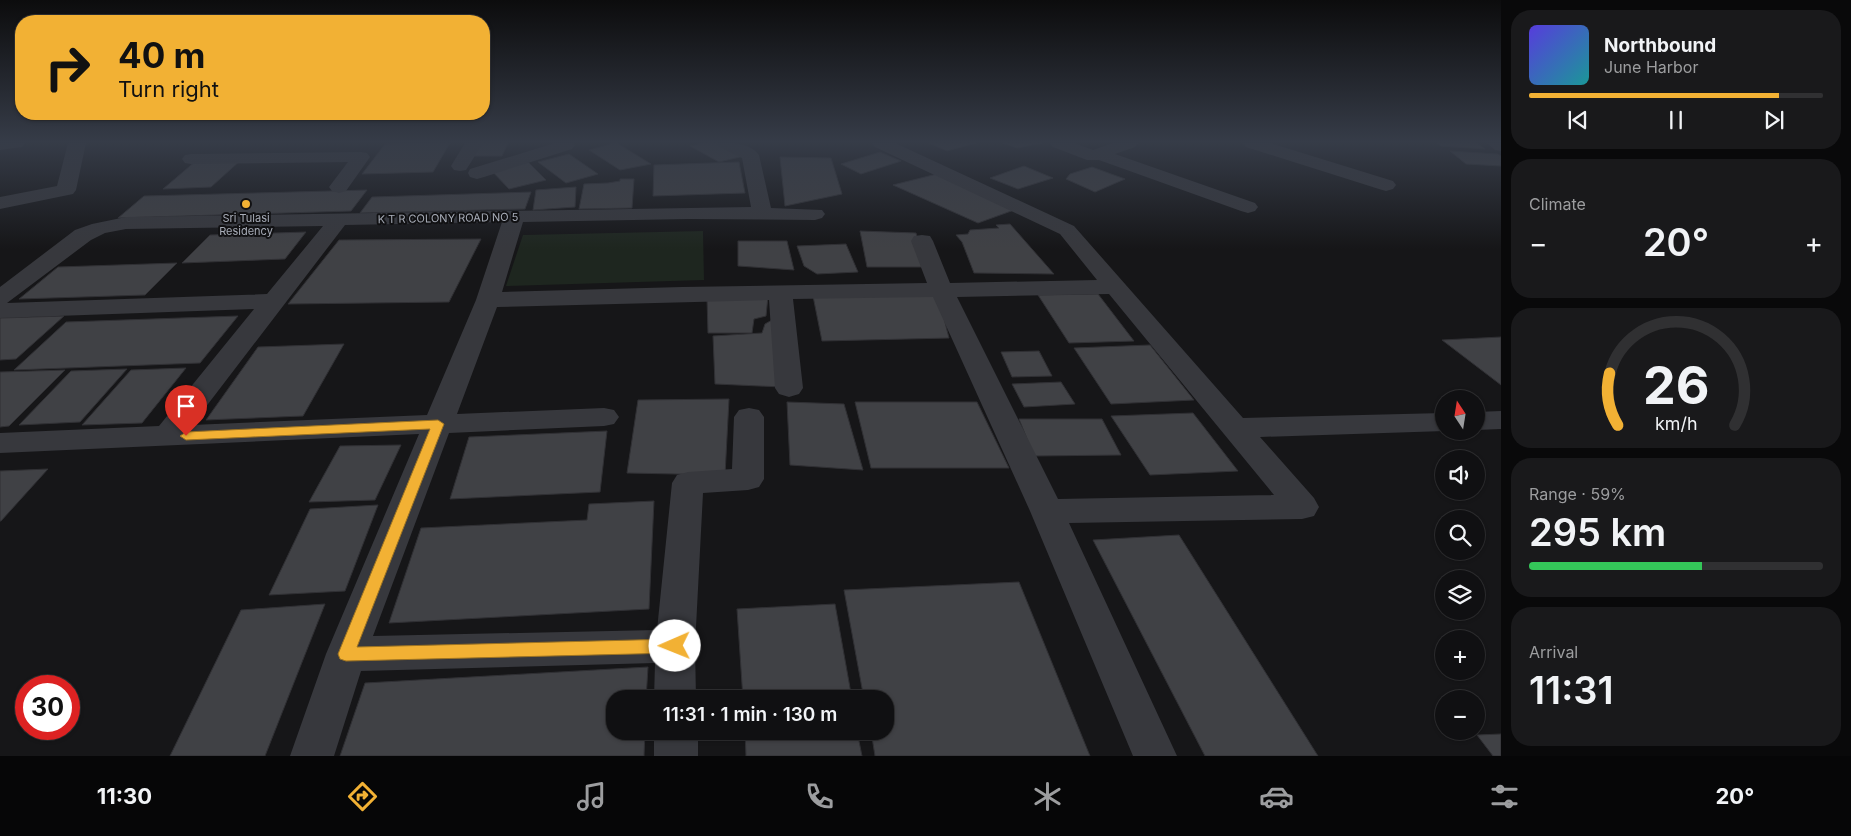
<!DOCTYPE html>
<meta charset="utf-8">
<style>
:root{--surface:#101012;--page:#19191b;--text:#f1f3f6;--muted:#9c9d9f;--line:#303032;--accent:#f2b134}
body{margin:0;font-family:Inter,sans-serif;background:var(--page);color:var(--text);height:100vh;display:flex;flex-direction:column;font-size:19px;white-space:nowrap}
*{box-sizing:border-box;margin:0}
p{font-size:16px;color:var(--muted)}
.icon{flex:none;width:28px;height:28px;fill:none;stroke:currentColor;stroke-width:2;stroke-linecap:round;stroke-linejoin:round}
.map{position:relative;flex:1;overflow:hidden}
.drawer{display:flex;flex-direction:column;gap:10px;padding:10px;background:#09090a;width:350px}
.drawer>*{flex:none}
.banner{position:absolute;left:15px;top:15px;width:475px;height:105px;border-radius:20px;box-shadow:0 1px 4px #0004,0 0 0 1px var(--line);background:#f2b134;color:#111;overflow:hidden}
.needle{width:32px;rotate:348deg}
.controls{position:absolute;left:1435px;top:390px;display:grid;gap:10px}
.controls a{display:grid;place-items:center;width:50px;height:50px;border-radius:50%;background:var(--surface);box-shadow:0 1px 4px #0004,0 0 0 1px var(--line);font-size:25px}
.speed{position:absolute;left:15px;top:675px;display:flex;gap:10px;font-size:25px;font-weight:700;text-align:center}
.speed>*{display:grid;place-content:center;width:65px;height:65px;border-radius:50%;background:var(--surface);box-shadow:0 1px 4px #0004,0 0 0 1px var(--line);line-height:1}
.speed .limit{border:8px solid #d22;background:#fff;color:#111}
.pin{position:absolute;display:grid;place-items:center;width:42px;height:42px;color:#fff;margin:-51px -21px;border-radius:50% 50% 50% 0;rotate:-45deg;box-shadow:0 0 5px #0007}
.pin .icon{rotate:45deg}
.me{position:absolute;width:55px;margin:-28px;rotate:269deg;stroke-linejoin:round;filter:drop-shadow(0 0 4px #0008)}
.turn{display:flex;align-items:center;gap:18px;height:105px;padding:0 20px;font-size:22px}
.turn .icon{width:65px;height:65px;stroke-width:2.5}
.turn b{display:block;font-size:35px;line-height:42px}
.big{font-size:38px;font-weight:600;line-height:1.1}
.drawer .widget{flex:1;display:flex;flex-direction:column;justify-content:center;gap:8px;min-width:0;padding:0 18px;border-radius:20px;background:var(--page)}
.drawer .dial{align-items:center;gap:0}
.dial svg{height:130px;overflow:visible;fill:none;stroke:var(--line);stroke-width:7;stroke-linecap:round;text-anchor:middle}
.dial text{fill:var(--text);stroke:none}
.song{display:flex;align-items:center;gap:15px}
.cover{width:60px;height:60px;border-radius:8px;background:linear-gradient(135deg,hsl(250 70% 55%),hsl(180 70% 35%))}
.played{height:5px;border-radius:2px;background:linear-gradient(90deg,var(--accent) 85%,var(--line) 85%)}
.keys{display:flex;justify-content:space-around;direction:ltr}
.heat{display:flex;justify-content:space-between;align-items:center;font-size:28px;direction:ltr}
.charge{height:8px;border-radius:4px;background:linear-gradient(90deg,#34c759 59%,var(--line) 0)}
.trip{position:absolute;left:606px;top:690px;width:288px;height:50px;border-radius:20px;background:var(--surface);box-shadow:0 1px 4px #0004,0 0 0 1px var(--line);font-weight:600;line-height:50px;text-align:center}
.dock{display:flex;height:80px;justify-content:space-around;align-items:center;background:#060607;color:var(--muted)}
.dock .icon{width:35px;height:35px}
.dock .on{color:var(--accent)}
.dock b{font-size:22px;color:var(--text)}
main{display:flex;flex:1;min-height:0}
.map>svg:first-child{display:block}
.green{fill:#1e261f}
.building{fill:#404145;stroke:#303034}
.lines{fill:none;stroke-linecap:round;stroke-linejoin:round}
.minor{fill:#37383d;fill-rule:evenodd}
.route{fill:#f2b134;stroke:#9d7322}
.poi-dot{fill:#f2b134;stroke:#111113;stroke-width:2}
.labels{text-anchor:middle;stroke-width:4;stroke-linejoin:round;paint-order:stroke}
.far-poi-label{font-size:11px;fill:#a8adb8;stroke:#111113}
.far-street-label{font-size:11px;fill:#a8adb8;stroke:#111113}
</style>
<main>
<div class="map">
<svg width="1501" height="756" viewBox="0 0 1501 756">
<rect width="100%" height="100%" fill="#161618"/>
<!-- green -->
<path class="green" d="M703 231 704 280 506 286 523 235Z"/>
<!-- building -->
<g class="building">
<path d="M450 143 433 172 362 174 385 144Z"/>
<path d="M478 143H508L502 156H471Z"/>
<path d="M614 143H617L651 164 620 170 589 150Z"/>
<path d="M703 143H718L744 156 719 162 690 146Z"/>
<path d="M929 143H976L947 151Z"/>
<path d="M1003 143H1042L1017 148Z"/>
<path d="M1437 143H1477L1485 149 1441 146Z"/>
<path d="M1450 151 1498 154 1501 156V166L1466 164Z"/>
<path d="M880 152 901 161 861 174 841 164Z"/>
<path d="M569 154 598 174 566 183 538 162Z"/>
<path d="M780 157 831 158 842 194 785 206Z"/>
<path d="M242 159 211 187 163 189 197 160Z"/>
<path d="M528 162 546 180 509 189 491 170Z"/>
<path d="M739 162 745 193 653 196 654 165Z"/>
<path d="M1024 166 1053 178 1018 189 990 178Z"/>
<path d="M1092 167 1125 179 1095 192 1066 179 1070 174Z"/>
<path d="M937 174 1014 210 978 223 893 185Z"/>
<path d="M620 179H634L632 208 579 209 584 184 608 183 620 181Z"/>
<path d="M576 187 575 207 533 210 536 190Z"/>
<path d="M367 190 351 211 118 218 144 196Z"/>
<path d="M531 192 525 209 360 213 372 197Z"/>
<path d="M1010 224 1054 274 974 273 962 242 956 235 968 234 970 230 999 228 996 225Z"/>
<path d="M860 231 916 233 924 267H867Z"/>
<path d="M306 232 285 259 182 263 210 235Z"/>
<path d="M481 239 449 302 288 304 339 240Z"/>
<path d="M738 241H787L794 270 738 266Z"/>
<path d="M846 244 858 272 817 274 804 266 797 246Z"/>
<path d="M177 263 145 295 19 299 58 267Z"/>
<path d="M1098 294 1134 341 1069 343 1038 295Z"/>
<path d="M938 295 949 338 822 341 813 296Z"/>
<path d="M768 296 766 316 754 319 752 333H708L707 298Z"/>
<path d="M64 316 16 359 0 360V318Z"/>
<path d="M238 316 200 363 14 370 66 322Z"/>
<path d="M772 320 782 387 715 384 713 336 762 333 765 324Z"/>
<path d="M1501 337V385L1442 340Z"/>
<path d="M344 344 303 416 206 420 258 347Z"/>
<path d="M1150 345 1194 400 1111 404 1074 348Z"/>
<path d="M1039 351 1052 376 1012 377 1001 352Z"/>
<path d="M186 368 142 423 82 425 131 370Z"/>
<path d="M127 369 80 422 19 425 71 371Z"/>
<path d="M65 370 9 426 0 427V372Z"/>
<path d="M1061 382 1075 404 1024 407 1012 384Z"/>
<path d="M729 399 725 475 627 473 638 400Z"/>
<path d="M787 402 844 404 863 470 790 465Z"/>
<path d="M855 402H977L1009 468H871Z"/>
<path d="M1193 413 1238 471 1150 475 1111 416Z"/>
<path d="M1019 419H1102L1121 455 1034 456Z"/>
<path d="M607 431 600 492 450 499 469 437Z"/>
<path d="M401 445 375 500 309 502 340 446Z"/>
<path d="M48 469 1 521H0V471Z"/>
<path d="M654 501 649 609 389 623 421 528 587 520 589 504Z"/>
<path d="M378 505 345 591 269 595 310 509Z"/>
<path d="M1179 535 1318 756H1205L1093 540Z"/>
<path d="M1019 582 1090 756H875L871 731H885V699H864L844 590Z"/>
<path d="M325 604 265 756H170L241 610Z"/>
<path d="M835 604 852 699H743L737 609Z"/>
<path d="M648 667 646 699H615V731H645L644 756H340L365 683Z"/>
<path d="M745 731H857L862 756H746Z"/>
<path d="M1501 734V756H1493L1477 735Z"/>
</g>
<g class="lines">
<!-- minor -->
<g class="minor">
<path d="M0 143H25L22 147 0 150Z"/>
<path d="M68 143H86L76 190 73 194 0 209V197L57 186Z"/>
<path d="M465 143H483L466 170 460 171 454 170 451 166Z"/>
<path d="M555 143H573L575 145 572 149 484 177 477 179 470 177 468 173 470 169Z"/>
<path d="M716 143C730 143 750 142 759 155L771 208 822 210 825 214 822 218 815 220 688 219 523 222 502 292 682 287 927 283 911 241 914 236 922 235 930 236 933 241 950 283 1097 280 1060 234 875 147 872 143H895L1074 226 1243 418 1444 413 1445 431 1260 437 1314 498 1319 507 1314 516 1302 519 1069 523 1177 756H1133L1030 511 933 297 793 299 803 388 799 394 789 397 779 394 775 388 769 300 497 307 457 414 604 408 614 410 619 417 614 424 604 426 449 433 373 636 657 630 672 483 677 475 688 472 732 469 734 417 739 410 749 408 759 410 764 417V479L759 487 748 490 703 493 695 646 696 699H654L655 663 361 671 334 756H290L326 654 419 434 0 453V433L159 426 254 309 0 318V287L75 230 92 224 126 217 751 207 742 158 719 147ZM502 222 476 300 427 415 192 425 345 225ZM323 226 267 294 7 303 91 240 105 233 126 229ZM1109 294 1274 495 1058 499 957 297Z"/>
<path d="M1050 143H1074L1093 150 1113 143H1138L1135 147 1115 154 1255 203 1258 207 1255 211 1248 213 1241 211 1099 160H1087L1053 147Z"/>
<path d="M1243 143H1270L1393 181 1396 185 1393 189 1386 191 1379 189 1246 147Z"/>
<path d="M1487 143H1501V151L1495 150Z"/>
<path d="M361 152 367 153 370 157 346 191 339 193 332 191 329 187 348 162 191 164 185 163 182 159 185 155 191 154Z"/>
<path d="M1501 411V429L1476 430V412Z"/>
<rect x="654" y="731" width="44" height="25"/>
</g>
</g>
<!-- sky -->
<linearGradient id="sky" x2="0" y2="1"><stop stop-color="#0c0c0d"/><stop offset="0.57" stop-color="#363c48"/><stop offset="1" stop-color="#363c48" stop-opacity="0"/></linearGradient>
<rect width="1501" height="249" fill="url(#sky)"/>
<!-- route -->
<path class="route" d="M438 420 444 424 357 647 675 639 680 641 683 646 680 651 675 653 346 661 340 659 338 654 430 429 186 440 180 436 186 432Z"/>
<!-- markers -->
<circle class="poi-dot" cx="246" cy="204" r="5"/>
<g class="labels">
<!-- far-poi labels -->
<g class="far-poi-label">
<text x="246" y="222">Sri Tulasi<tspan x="246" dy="13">Residency</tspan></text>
</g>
<!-- far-street labels -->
<g class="far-street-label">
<text transform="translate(448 218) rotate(-1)" y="4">K T R COLONY ROAD NO 5</text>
</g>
</g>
</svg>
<div class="controls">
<a><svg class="needle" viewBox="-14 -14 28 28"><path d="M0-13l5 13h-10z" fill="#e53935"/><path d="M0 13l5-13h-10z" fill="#9c9d9f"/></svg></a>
<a><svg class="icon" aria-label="sound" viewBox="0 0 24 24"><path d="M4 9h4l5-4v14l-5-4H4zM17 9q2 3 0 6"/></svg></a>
<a><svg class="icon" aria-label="search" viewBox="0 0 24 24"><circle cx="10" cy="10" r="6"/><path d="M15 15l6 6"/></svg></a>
<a><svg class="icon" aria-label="layers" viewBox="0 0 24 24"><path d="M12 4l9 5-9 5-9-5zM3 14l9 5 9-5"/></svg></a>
<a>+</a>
<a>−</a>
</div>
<div class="speed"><div class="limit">30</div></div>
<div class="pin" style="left:186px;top:436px;background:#d93025"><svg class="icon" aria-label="arrive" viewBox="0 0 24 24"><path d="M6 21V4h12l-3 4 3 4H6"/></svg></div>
<svg class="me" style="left:675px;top:646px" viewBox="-20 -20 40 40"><circle r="19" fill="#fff"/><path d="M0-13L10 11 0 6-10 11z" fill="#f2b134"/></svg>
<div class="trip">11:31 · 1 min · 130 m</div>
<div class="banner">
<div class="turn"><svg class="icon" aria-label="right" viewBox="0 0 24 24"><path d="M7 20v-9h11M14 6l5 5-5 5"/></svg><div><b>40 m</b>Turn right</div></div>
</div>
</div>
<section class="drawer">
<div class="widget">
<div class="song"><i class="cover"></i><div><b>Northbound</b><p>June Harbor</p></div></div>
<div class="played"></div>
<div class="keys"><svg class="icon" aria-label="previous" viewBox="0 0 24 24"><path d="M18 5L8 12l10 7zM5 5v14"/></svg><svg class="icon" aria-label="pause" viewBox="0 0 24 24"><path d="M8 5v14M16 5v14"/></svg><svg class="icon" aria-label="next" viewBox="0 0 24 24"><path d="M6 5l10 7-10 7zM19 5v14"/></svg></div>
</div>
<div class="widget"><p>Climate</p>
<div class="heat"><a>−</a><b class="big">20°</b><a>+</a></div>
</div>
<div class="widget dial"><svg viewBox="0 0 100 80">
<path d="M14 69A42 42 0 1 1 86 69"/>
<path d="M14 69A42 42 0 0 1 9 37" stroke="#f2b134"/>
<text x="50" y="56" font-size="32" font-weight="700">26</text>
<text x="50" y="72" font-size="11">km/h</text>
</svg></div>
<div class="widget"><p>Range · 59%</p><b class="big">295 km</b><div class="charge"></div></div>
<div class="widget"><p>Arrival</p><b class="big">11:31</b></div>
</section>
</main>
<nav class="dock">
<b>11:30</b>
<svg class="icon on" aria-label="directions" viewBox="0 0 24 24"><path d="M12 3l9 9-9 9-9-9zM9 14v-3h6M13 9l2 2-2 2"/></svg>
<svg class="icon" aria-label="music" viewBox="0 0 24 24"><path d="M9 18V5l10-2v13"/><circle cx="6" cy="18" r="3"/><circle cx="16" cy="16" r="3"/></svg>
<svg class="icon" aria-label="phone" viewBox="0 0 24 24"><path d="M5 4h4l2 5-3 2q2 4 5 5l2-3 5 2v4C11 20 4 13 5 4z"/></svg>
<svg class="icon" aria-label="climate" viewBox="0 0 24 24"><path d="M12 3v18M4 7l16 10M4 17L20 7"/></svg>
<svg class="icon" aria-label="car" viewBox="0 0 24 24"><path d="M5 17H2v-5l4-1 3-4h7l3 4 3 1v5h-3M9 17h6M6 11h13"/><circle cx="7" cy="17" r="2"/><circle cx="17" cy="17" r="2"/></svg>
<svg class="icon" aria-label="filters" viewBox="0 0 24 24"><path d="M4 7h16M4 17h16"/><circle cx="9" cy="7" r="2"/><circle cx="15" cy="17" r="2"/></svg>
<b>20°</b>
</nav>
